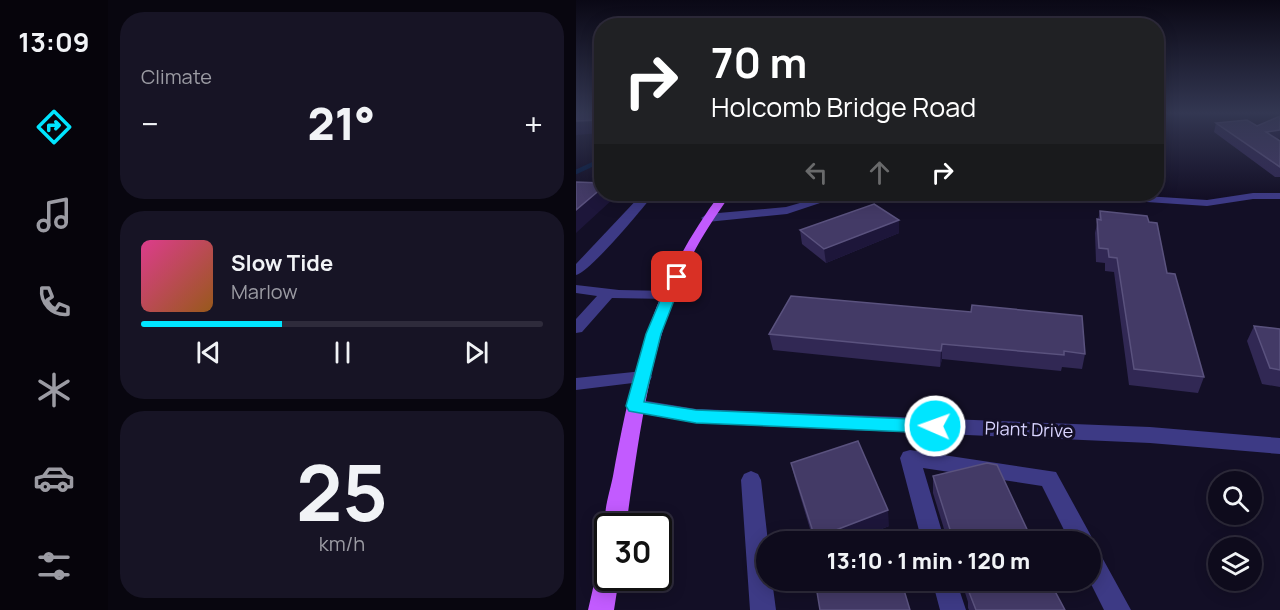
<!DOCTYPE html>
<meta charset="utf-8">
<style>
:root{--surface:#0e0b1c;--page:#171425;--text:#f1f3f6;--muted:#9b9ba3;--line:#2e2b3b;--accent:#00e5ff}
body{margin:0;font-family:Manrope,sans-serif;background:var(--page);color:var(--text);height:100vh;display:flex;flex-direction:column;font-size:22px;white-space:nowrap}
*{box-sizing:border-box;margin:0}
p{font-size:20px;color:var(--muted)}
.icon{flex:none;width:33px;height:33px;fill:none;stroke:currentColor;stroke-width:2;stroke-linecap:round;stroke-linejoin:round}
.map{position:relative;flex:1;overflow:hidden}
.drawer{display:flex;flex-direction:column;gap:12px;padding:12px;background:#08060f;width:468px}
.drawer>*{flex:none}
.banner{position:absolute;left:18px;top:18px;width:570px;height:183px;border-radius:24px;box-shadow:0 3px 15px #0003,0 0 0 2px var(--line);background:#202124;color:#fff;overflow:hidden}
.fabs{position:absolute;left:632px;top:471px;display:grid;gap:12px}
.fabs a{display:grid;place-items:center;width:54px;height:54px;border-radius:50%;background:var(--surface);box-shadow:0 3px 15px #0003,0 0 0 2px var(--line);font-size:30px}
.speed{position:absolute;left:18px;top:513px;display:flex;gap:12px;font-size:30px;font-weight:700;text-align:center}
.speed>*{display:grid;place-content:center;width:78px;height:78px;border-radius:50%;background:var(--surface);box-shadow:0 3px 15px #0003,0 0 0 2px var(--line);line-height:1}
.speed .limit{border:3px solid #111;border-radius:9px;background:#fff;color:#111}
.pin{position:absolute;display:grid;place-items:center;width:51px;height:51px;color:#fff;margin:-26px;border-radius:12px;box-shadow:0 3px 9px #0006}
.me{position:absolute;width:66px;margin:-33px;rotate:272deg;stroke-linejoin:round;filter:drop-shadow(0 0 4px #0008)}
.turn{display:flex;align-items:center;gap:21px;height:126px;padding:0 18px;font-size:27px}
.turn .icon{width:78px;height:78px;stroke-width:2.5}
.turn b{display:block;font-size:42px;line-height:51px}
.lanes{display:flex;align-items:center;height:57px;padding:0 18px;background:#0003;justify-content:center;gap:30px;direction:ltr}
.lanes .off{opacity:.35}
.big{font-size:45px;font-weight:800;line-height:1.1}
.drawer .widget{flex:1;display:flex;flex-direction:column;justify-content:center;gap:9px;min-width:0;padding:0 21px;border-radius:24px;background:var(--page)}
.drawer .dial{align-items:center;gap:0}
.dial b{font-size:78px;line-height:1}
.song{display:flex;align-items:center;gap:18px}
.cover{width:72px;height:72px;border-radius:9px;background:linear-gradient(135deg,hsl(330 70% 55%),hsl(30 70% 35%))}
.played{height:6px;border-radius:3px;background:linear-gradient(90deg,var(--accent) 35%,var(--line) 35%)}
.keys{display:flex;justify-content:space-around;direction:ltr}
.heat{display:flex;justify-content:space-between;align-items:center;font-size:33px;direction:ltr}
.trip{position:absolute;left:180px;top:531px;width:345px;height:60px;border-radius:30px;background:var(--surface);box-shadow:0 3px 15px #0003,0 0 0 2px var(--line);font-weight:800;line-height:60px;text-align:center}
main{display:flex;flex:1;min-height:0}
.tabs{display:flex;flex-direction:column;width:108px;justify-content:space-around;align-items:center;background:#06040b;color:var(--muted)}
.tabs .icon{width:42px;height:42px}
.tabs .on{color:var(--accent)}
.tabs b{font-size:27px;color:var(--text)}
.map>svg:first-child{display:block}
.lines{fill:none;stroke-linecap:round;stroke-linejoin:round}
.stream{stroke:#0a1f44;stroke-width:4.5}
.minor{fill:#3d3a85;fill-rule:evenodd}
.major{fill:#c25bff;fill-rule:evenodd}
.wall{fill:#312854}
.shaded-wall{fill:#1d163a}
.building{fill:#433a66;stroke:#5a527e;stroke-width:1.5}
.route{fill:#00e5ff;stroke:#0095a6;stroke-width:1.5}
.labels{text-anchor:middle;stroke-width:6;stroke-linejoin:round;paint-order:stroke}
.near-street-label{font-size:18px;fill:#d9d4ff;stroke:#130f26}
</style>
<main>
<nav class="tabs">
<b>13:09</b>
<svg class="icon on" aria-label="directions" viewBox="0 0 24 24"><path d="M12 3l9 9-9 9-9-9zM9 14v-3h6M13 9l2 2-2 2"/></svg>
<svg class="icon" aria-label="music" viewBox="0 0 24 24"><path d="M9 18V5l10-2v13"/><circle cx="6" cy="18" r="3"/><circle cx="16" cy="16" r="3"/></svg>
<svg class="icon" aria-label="phone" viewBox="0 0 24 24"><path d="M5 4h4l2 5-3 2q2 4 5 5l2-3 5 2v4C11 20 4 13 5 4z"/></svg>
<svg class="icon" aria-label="climate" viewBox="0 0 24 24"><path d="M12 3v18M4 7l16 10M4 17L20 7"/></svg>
<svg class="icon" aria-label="car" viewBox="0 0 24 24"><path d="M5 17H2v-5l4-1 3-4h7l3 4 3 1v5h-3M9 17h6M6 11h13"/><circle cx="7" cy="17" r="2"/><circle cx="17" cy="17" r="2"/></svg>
<svg class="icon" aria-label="filters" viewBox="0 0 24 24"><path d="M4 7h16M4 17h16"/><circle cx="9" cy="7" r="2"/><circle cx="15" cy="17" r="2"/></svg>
</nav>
<section class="drawer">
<div class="widget"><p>Climate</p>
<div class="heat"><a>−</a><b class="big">21°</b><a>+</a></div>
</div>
<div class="widget">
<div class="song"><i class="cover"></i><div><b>Slow Tide</b><p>Marlow</p></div></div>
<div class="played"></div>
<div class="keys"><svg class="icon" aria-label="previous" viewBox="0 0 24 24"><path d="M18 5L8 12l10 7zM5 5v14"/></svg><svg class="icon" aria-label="pause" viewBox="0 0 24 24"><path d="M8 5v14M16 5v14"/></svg><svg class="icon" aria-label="next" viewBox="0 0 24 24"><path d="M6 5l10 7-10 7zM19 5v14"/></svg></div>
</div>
<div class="widget dial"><b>25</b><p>km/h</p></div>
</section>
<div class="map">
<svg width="704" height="610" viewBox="0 0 704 610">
<rect width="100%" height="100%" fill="#130f26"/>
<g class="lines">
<!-- stream -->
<path class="stream" d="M0 172 26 160"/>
<!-- minor -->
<g class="minor">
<path d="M677 193H704V199H677L631 206 495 197 489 194H539L631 200Z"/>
<path d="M66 194H78C66 209 15 271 0 275V264Z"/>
<path d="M255 194H271L211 214 131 222 125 218 131 214 210 207Z"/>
<path d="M0 285 43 290 93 291 100 295 93 299 36 298 6 332 0 333V319L21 296 0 293Z"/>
<path d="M67 371 73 373 76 377 73 381 0 390V378Z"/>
<path d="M59 399 120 409 574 427 704 438V454L574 443 120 423 52 411 50 406 52 401Z"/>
<path d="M334 450 480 472 514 534 518 542 515 547 522 550 555 610H528L513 580 514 542H494L466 486 347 468 369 542H346L324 458 327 452Z"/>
<path d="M175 471 182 474 185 480 192 542 190 580H196L200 610H174L165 480 168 474Z"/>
<path d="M356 580H380L390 610H364Z"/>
</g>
<!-- major -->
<g class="major">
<path d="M144 194H155C138 218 122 242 110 268 73 349 63 439 50 526H32V533C24 519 34 492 37 476 57 367 77 284 144 194Z"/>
<path d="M32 559V578H43L38 610H12L23 562Z"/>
</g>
</g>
<!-- wall -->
<g class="wall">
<path d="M704 116V138L700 139 704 141V177H699L638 132 640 123 681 126Z"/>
<path d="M524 211 573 222 628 377 622 393 553 385 538 272 529 271V263L520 262 519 233Z"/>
<path d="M224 230 323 233 250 263 226 244Z"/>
<path d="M215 296 509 354 506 369 486 367 485 371 366 359 364 367 197 350 193 334Z"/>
<path d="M678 326 704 329V387L686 384 671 341Z"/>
<path d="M215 463 313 526 273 542H238L219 479Z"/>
<path d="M357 476 456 542H372L357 493Z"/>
<path d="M385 580H473L489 610H393L392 608V602Z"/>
</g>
<!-- shaded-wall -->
<g class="shaded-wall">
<path d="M26 120V133L0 135V121Z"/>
<path d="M704 130V138L687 141 690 132Z"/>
<path d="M26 188V194H36L37 199 0 233V210Z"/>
<path d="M323 220V233L250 263 248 249Z"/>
<path d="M366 344V359L364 367 365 351Z"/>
<path d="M312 510 313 526 273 542H240L239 538Z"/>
</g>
<!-- building -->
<g class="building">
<path d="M0 112H26V120L0 121Z"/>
<path d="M704 116V130L690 132 704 141V167L640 123 671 120 681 126Z"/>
<path d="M0 182 26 183V188L0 210Z"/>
<path d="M298 204 323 220 248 249 224 230Z"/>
<path d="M524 211 571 216 573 222 581 223 591 273 599 274 628 377 558 369 541 258 533 257 532 249 523 248 521 219 525 220Z"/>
<path d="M215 296 395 312 396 305 506 316 509 354 488 351V355L366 344 365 351 193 334Z"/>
<path d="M678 326 704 329V370L694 368Z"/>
<path d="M282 441 312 510 239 538 215 463Z"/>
<path d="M411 463 421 465 456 540 452 542H378L357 476Z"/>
<path d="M239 580H325L334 610H244Z"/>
<path d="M391 580H473L489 610H400L393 592 394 589Z"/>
</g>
<!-- sky -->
<linearGradient id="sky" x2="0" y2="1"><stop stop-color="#0a0815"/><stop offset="0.57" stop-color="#333752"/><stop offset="1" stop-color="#333752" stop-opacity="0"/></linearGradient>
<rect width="704" height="198" fill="url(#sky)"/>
<!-- route -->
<path class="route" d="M101 273 107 277 85 334 68 402 120 410 359 420 365 422 368 426 365 431 359 433 120 423 53 411 50 406 70 334 94 277Z"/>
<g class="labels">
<!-- near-street labels -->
<g class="near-street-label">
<text transform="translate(453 430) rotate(2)" y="6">Plant Drive</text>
</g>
</g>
</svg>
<div class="fabs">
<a><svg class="icon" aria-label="search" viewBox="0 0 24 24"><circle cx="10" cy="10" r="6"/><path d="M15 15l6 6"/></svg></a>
<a><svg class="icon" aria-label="layers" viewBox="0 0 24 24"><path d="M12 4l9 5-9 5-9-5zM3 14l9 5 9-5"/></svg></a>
</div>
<div class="speed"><div class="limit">30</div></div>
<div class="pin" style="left:101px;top:277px;background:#d93025"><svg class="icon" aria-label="arrive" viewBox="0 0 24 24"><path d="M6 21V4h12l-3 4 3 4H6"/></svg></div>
<svg class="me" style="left:359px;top:426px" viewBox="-20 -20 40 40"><circle r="17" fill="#00e5ff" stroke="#fff" stroke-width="3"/><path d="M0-11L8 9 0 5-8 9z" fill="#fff"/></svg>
<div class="trip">13:10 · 1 min · 120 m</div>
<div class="banner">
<div class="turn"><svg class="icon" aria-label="right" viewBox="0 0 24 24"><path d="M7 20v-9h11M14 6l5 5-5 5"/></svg><div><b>70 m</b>Holcomb Bridge Road</div></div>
<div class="lanes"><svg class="icon off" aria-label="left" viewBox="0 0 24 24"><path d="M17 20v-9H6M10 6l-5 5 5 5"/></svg><svg class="icon off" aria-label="ahead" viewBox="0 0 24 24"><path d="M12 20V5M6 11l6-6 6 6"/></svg><svg class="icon" aria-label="right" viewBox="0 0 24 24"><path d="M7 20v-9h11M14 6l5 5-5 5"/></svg></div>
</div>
</div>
</main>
